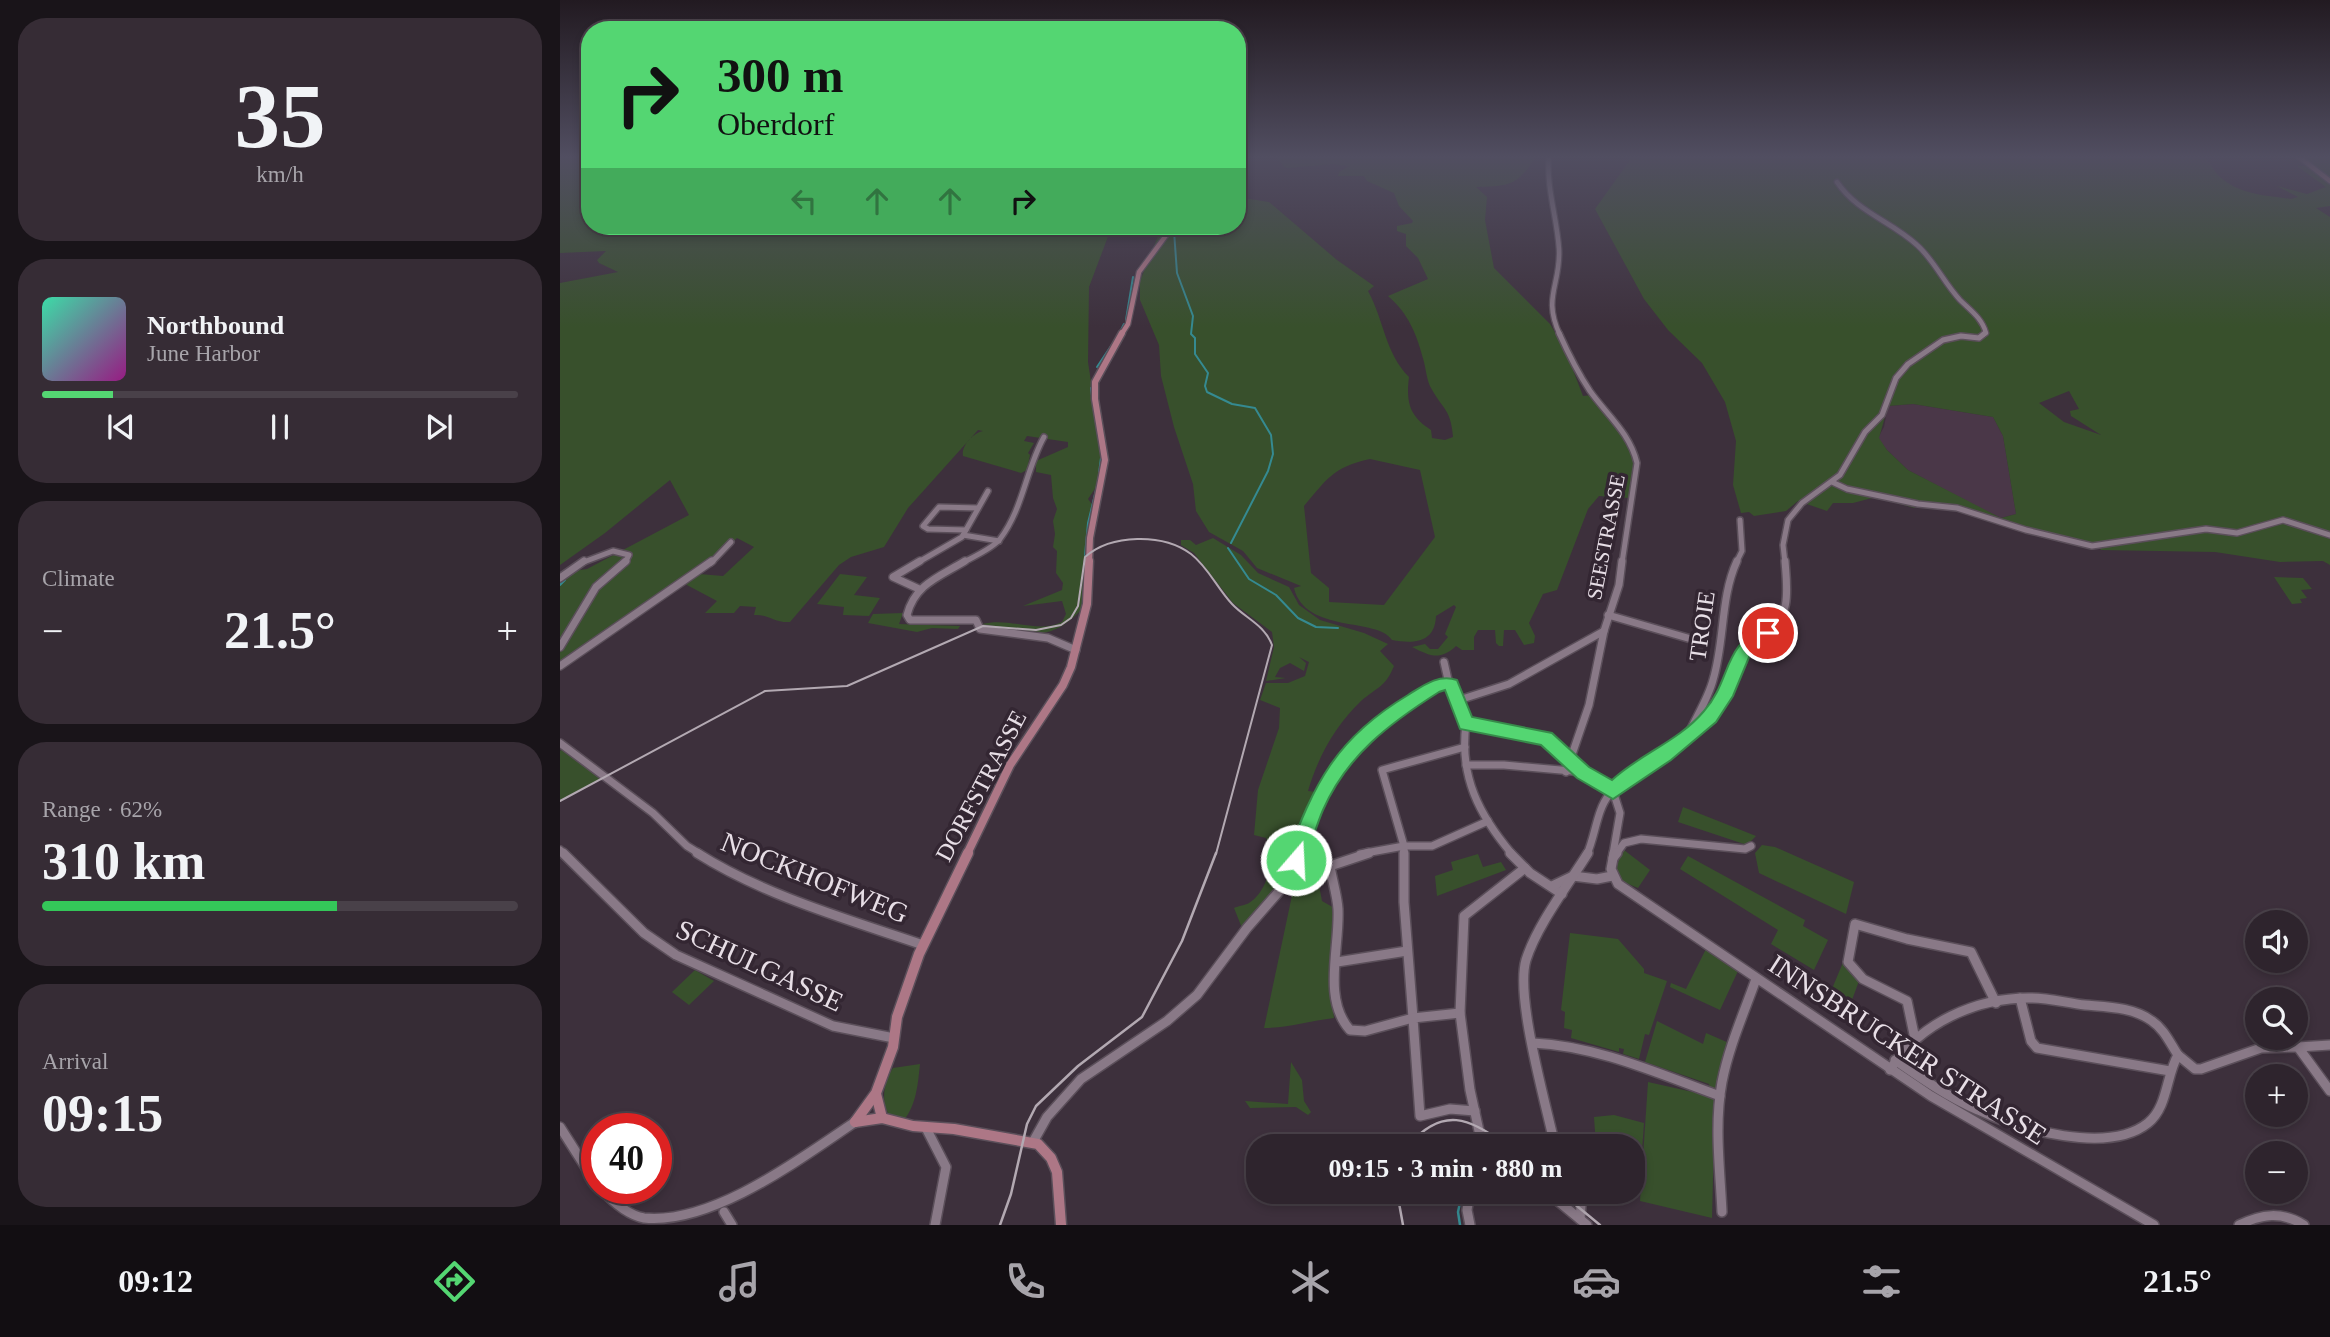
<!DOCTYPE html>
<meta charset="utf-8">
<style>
:root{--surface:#2e242d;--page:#362c35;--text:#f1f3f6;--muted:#a7a4aa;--line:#494149;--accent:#54d672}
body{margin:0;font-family:Georgia,serif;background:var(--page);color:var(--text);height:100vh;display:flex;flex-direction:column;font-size:26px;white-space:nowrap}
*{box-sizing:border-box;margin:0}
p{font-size:23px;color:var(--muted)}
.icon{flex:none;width:38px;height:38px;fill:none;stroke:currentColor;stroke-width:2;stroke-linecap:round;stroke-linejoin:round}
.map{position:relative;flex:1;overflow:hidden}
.details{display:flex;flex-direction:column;gap:18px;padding:18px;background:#191419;width:560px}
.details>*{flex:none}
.hud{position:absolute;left:21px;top:21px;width:665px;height:214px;border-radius:28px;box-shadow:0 4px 10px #0003,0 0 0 2px var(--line);background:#54d672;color:#111;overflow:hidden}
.fabs{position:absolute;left:1685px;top:910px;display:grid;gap:14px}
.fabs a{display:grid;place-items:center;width:63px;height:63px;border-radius:50%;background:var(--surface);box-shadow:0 4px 10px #0003,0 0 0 2px var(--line);font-size:35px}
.speed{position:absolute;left:21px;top:1113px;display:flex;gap:14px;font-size:35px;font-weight:700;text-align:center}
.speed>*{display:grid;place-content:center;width:91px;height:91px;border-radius:50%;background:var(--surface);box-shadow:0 4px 10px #0003,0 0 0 2px var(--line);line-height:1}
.speed .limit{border:10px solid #d22;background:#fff;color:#111}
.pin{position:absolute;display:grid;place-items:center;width:60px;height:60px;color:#fff;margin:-30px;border:4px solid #fff;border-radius:50%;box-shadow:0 2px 7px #0007}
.me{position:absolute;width:77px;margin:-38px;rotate:19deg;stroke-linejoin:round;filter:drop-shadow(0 0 5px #0008)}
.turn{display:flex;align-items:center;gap:24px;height:147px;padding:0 21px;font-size:32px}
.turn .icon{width:91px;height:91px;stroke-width:2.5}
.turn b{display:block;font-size:49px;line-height:60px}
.lanes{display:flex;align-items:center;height:66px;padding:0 21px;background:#0003;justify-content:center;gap:35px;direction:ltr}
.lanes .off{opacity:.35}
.big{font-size:52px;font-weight:600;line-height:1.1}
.details .tile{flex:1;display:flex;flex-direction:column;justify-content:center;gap:10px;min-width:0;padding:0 24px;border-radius:28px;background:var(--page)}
.details .dial{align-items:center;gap:0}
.dial b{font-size:91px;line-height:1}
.song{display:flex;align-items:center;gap:21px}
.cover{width:84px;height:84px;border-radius:10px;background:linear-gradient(135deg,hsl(160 70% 55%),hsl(310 70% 35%))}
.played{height:7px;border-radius:4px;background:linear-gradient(90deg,var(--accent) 15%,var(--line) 15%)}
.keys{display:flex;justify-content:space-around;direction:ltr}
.heat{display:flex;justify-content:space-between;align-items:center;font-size:38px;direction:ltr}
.charge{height:10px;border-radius:5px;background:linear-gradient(90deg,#34c759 62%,var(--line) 0)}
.trip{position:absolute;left:686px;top:1134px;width:399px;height:70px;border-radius:28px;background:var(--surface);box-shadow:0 4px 10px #0003,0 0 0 2px var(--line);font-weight:600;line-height:70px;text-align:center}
.dock{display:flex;height:112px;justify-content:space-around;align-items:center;background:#120e12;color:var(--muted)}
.dock .icon{width:49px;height:49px}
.dock .active{color:var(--accent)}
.dock b{font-size:32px;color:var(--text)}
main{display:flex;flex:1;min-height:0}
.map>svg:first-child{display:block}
.built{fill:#4a3748}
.green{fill:#38502c;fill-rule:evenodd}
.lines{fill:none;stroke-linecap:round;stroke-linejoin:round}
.stream-far1{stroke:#358a91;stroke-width:2}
.stream{stroke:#358a91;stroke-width:2.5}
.minor-far3-casing{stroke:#5b4f5a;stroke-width:7}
.minor-far2-casing{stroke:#5b4f5a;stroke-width:8}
.minor-far1-casing{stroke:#5b4f5a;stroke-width:10}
.minor-casing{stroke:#5b4f5a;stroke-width:12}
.major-far3-casing{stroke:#5b4f5a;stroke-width:7}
.major-far2-casing{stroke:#5b4f5a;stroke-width:9}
.major-far1-casing{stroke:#5b4f5a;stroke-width:11}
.major-casing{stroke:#5b4f5a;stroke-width:13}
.minor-far3{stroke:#897987;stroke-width:4.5}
.minor-far2{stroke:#897987;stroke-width:5}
.minor-far1{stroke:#897987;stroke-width:7}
.minor{stroke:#897987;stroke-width:9}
.major-far3{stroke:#ad7786;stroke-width:4.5}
.major-far2{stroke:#ad7786;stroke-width:6}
.major-far1{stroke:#ad7786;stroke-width:8}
.major{stroke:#ad7786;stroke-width:10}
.tram-far1{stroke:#b3a9b2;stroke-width:2}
.tram{stroke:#b3a9b2;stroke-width:2.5}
.route{fill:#54d672;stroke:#378b4a;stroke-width:2}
.labels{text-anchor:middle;stroke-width:7;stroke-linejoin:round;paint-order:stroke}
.far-street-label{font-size:21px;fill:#e7dee6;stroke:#332632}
.street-label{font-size:24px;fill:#e7dee6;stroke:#332632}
.near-street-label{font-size:28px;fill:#e7dee6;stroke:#332632}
</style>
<main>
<section class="details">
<div class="tile dial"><b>35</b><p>km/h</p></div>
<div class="tile">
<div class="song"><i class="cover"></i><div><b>Northbound</b><p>June Harbor</p></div></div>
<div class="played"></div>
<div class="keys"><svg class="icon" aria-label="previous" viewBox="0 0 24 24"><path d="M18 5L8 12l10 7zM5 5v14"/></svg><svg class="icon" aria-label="pause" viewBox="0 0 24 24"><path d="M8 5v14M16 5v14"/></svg><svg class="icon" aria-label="next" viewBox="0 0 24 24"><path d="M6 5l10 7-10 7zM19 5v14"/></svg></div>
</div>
<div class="tile"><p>Climate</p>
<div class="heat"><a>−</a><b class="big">21.5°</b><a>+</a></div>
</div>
<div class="tile"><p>Range · 62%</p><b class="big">310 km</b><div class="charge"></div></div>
<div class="tile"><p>Arrival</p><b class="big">09:15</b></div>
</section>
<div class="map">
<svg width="1770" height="1225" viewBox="0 0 1770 1225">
<rect width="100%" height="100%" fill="#3d303c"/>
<!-- built -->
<path class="built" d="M1353 404 1433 417 1443 436 1456 514 1441 518 1420 508 1348 470 1327 450 1318 438 1324 427 1328 406Z"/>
<!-- green -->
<g class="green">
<path d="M0 156H30V226H552L529 287 528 362 542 454 540 481 528 499 534 507 525 564 524 607C490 644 469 634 425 629L422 624C450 617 479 634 502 622L506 614 502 601 463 606 502 590 503 583 496 573 497 551 493 547 495 534 493 521 497 509 493 498 491 475 476 472V461L508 447V442L467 436 464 441 474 443 468 453 470 455 467 470 461 473 403 456C401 446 413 433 423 431L418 430 348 508 324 547 291 557 279 565 230 622C214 623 209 614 194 615L196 607 180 606 174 613H145L157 601 125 584 139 574 163 576 194 547 177 538 145 567 0 665V573L27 569 129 515 110 480 45 533 0 565V283L58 272 39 263 37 260 46 251 0 253Z"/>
<path d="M717 156H976C957 187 949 186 916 187L927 197 925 220 934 268 990 324 1005 349 1023 396 1032 395C1046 413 1070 436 1074 460 1076 472 1071 486 1069 498L1039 496 1028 509 997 590 983 594 969 623 975 636 974 643 964 645 955 630H944L943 646H939L936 643 935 630H918L914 637V650H902L896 646C880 661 870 656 852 647L865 644 870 649H878L888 637 885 634 896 607 894 605 876 616C875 643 854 644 832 640 818 617 745 634 734 588L741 586 697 568 683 551 649 532 636 511 633 484 614 427 601 376 599 345 580 300V281L602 226H677V197L709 202 777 260 814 286 808 291C824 320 825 353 849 377 846 402 849 416 871 430L872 438 885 440 893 437C891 409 883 410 871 388 867 381 866 370 864 362 857 335 849 314 828 296L868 279 858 258 846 246V234L837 231V226L852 223 853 221 839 206 834 193 807 181 804 176H778L779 172 789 166 773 164 728 168 724 167ZM810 459 860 470 875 537 824 605 769 602V588L751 573 744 506C767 479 773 467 810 459Z"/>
<path d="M1067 156H1641C1653 163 1651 168 1659 176 1679 195 1705 195 1731 199L1738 197 1717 186 1747 194 1766 187 1737 166H1748L1739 156H1770V206L1756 208 1770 217V565L1763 561 1720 562 1655 552 1541 550 1538 545 1515 543 1455 530 1402 511 1359 505 1354 508 1316 497 1293 503H1273L1267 511 1238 501 1226 511 1194 516 1189 512 1181 513 1173 485 1176 441 1165 402 1142 363 1108 330 1084 299 1035 209 1070 160ZM1509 391 1519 409 1510 411 1511 416 1541 435 1504 422 1479 403ZM1353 404 1433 417 1443 436 1456 514 1441 518 1348 470 1327 450 1319 438 1328 406Z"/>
<path d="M653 538 681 555 698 573 729 587 739 605 760 620 804 633 828 644 820 651 834 666C825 688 817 687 801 701 775 726 758 757 748 791L756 792 755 799 722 883 682 928 674 908C678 906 686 905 689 903 708 891 716 858 706 838L694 835 698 790 719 728 720 708 700 700 706 683H728L745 676 749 662 739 657 746 663 744 671 730 663 720 668 715 677 726 678 706 681 714 647 712 632 673 603 634 553 621 545V540H630L636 545Z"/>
<path d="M280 574 307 577 294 595 320 598 309 616 283 615 284 607 257 604Z"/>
<path d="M1714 577 1743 578 1752 589 1741 590 1747 598 1740 599 1742 603 1732 604Z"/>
<path d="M343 613 339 624 400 626 398 629 372 628 357 632 308 623 313 614Z"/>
<path d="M3 749 42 778 0 800V751Z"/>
<path d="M1123 807 1196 836 1187 845 1118 822Z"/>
<path d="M1202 845 1215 847 1294 882 1286 914 1199 873 1195 853Z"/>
<path d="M1064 850 1090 870 1078 888 1061 881 1056 871 1061 851Z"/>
<path d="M918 854 923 867 941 862 946 870 877 896 875 876 893 870 891 862Z"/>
<path d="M1128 856 1245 920 1243 926 1268 940 1254 970 1211 944 1218 930 1120 869Z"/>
<path d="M743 885 745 889 759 885 762 901 776 909 775 941 769 964 774 1018C749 1021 729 1028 704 1028L734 886Z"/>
<path d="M1010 933 1058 939 1084 969V973L1107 981 1089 1035 1085 1034 1079 1059 1063 1054 1064 1049 1059 1048V1052L1011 1038 1012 1030 1004 1028 1005 1012 1001 1010Z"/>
<path d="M1146 949 1178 971 1160 1010 1110 987 1111 983 1126 989Z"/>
<path d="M1284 960 1299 981 1289 1008 1269 996Z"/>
<path d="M135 970 154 981 129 1005 112 992Z"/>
<path d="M1097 1021 1143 1044 1146 1033 1169 1043 1157 1089 1150 1090 1149 1084 1085 1062Z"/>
<path d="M731 1062 742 1080 744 1101 751 1112 748 1115 736 1107 690 1108 685 1101 728 1104Z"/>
<path d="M360 1064C358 1082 357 1104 344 1120L330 1116C320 1102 324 1082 333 1068Z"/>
<path d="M1088 1082 1155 1097 1152 1218 1080 1201Z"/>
<path d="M1054 1115 1084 1123 1080 1179 1073 1177V1146H1036L1034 1117Z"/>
</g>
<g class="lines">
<!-- stream-far1 -->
<g class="stream-far1">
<path d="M614 231 617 273 633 316 631 334 635 338V354L648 373 645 386 647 392 672 404 695 408 711 435 713 454 708 471 671 543"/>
<path d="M566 320 573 277"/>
<path d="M560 332 564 324"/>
<path d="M537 367 555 340"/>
<path d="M531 388 534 411"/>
<path d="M539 473 541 458"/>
<path d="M668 548 689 579 716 595 738 618 756 627 778 628"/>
<path d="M525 555 528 523 537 486"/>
<path d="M0 585 5 580"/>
</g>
<!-- stream -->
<path class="stream" d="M900 1225 898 1212 902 1193"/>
<defs>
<g id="minor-far3">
<path d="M989 156C986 188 997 217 999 249 1001 285 982 297 1000 335"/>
<path d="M1277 182C1297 212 1331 221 1357 245 1374 260 1384 283 1400 300 1410 310 1422 318 1426 333L1423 335"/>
</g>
<g id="minor-far2">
<path d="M999 333C1008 353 1018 373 1030 391 1047 415 1070 433 1077 463L1062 563"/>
<path d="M1272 482 1287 489 1358 504 1397 508 1466 530 1532 546 1646 529 1677 533 1723 520 1770 535"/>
<path d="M406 530 368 529 363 526 379 507 418 508"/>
<path d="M403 535 439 541"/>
<path d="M21 563 53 551 69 555 65 563"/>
<path d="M151 563 171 542"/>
<path d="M357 563 402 537 428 491"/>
<path d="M402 563C413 557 432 549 440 539 463 509 466 469 484 437"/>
<path d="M1176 563 1182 551 1180 520"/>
<path d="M1225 563 1223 545 1228 520 1242 503 1280 475 1305 432 1322 415 1336 378 1348 364 1383 340 1401 336 1419 338 1425 333"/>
</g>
<g id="minor-far1">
<path d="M405 561C379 577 355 584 347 615L350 620H416L420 629 488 638 516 650"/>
<path d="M0 578 24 561"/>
<path d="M359 589 333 577 360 561"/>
<path d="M1048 615 1138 641"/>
<path d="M0 647 36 587 66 561"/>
<path d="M884 662 889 684 906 724 982 737 994 744 1023 772 1053 791"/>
<path d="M0 666 152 561"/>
<path d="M896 701 949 684 1044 631"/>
<path d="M906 724C899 776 919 815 952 854"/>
<path d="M1128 735C1136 717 1148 699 1153 680 1165 641 1160 598 1177 561"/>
<path d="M0 743 93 813 127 846 140 854"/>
<path d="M905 747 822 770 844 846H872L928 821"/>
<path d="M906 765H944L1023 772"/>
<path d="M1006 772 1029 705 1044 631 1059 585 1062 561"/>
<path d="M1053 791 1060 813 1053 854"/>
<path d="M0 850 4 854"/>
<path d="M738 854C757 795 785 747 836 709 852 698 869 685 889 684"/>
<path d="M800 854 844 846V854"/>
<path d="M1027 854C1035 837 1037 809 1049 795 1077 762 1123 749 1151 716 1167 696 1171 671 1184 649 1188 642 1199 639 1206 634 1232 617 1227 588 1225 561"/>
<path d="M1056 854 1064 843 1081 839 1185 849 1191 846"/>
</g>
<g id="minor">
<path d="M3 853 84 933 116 955 273 1026 334 1038"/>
<path d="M137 853C205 896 287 919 363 945"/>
<path d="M809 853 770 866C772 880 777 894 778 909 780 947 762 999 790 1030L805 1031 853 1018 844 902V853"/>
<path d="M950 853 970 873 1002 894"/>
<path d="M1054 853 1051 869 1058 884 1371 1096 1594 1225"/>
<path d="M1053 858 1057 853"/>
<path d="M992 886 1013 876 1037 879 1052 876"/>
<path d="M777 962 847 951"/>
<path d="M1460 998 1471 1041 1477 1048 1610 1071"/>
<path d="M900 1013 853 1018 860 1116 890 1109 915 1111"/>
<path d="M1355 1039 1347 1001 1303 979 1288 962 1295 924 1347 939 1411 952 1436 1003"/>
<path d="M973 1043C1038 1046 1099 1074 1160 1096"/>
<path d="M1770 1045 1738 1047 1770 1091"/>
<path d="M1335 1060C1361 1078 1388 1097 1418 1110 1459 1129 1548 1155 1588 1123 1608 1107 1606 1075 1618 1055L1635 1069H1641L1701 1048 1738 1047"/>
<path d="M1330 1070C1359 1023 1417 997 1472 998 1490 998 1507 1003 1525 1005 1547 1007 1573 1007 1592 1021 1604 1029 1610 1043 1618 1055"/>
<path d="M0 1127 37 1185"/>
<path d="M366 1128 386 1167 375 1225"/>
<path d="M473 1142 487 1117 521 1079 607 1021 637 995 687 928 722 888 738 853"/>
<path d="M932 1146 921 1140 910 1090 900 1013 904 916 965 868"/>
<path d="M995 1146C986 1104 955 997 966 960 977 925 1008 885 1028 853"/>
<path d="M40 1188C51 1200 67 1215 84 1218 153 1225 241 1158 295 1122"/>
<path d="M910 1192 907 1210 910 1225"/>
<path d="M987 1192 1027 1225"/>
<path d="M1015 1192 1021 1206 1020 1219"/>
<path d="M164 1212 172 1225"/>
<path d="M1162 1212C1160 1169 1154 1125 1162 1082 1169 1046 1184 1013 1196 979"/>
<path d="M1679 1225C1702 1214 1721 1211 1744 1225"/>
</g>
<g id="major-far3">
<path d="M1738 156 1770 181"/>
<path d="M561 335 568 324 579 272 613 226"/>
</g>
<path id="major-far2" d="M529 563 530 538 545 460 535 399V382L562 333"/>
<path id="major-far1" d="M407 854 450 765 503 685 511 667 527 604 529 561"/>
<g id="major">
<path d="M316 1094 322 1118"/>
<path d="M295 1122 316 1093 333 1047 337 1017 359 954 408 853"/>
<path d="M295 1122 322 1118 353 1126 394 1129 478 1144 491 1158 497 1172 501 1225"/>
</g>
</defs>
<!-- minor-far3 casing -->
<use href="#minor-far3" class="minor-far3-casing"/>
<!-- minor-far2 casing -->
<use href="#minor-far2" class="minor-far2-casing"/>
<!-- minor-far1 casing -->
<use href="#minor-far1" class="minor-far1-casing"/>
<!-- minor casing -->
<use href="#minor" class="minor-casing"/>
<!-- major-far3 casing -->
<use href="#major-far3" class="major-far3-casing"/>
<!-- major-far2 casing -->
<use href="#major-far2" class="major-far2-casing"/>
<!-- major-far1 casing -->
<use href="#major-far1" class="major-far1-casing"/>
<!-- major casing -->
<use href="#major" class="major-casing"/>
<!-- minor-far3 -->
<use href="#minor-far3" class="minor-far3"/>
<!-- minor-far2 -->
<use href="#minor-far2" class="minor-far2"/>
<!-- minor-far1 -->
<use href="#minor-far1" class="minor-far1"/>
<!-- minor -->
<use href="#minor" class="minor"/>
<!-- major-far3 -->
<use href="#major-far3" class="major-far3"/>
<!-- major-far2 -->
<use href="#major-far2" class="major-far2"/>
<!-- major-far1 -->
<use href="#major-far1" class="major-far1"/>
<!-- major -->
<use href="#major" class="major"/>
<!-- tram-far1 -->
<path class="tram-far1" d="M0 801 205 691 287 686 423 626 476 630 501 625 511 618 518 606 525 557C551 534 603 533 631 554 648 567 657 588 672 604 685 618 705 625 712 645L656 854"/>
<!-- tram -->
<g class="tram">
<path d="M848 1146C882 1106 910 1117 947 1146"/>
<path d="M837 1192 843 1225"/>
<path d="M1000 1192 1040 1225"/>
<path d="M440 1225 451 1194 467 1124 476 1106 518 1066 582 1017 622 941 656 853"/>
</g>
</g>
<!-- sky -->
<linearGradient id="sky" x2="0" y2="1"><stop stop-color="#221a21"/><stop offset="0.48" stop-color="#514e61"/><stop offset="1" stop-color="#514e61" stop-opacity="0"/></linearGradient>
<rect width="1770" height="327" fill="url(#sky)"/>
<!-- route -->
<path class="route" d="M1208 627 1213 629 1216 633 1213 638 1192 650 1173 696 1156 722 1111 760 1053 799 1017 778 981 745 900 729 885 690 879 692C830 723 787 755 763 810 755 828 751 848 742 866L736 869 729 866 726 860C754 783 776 738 848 695 864 685 878 674 897 680L912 717 992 733 1029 767 1052 780C1080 754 1119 741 1144 711 1172 680 1162 642 1208 627Z"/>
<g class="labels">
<!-- far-street labels -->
<g class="far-street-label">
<text transform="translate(1046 537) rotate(-79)" y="7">SEESTRASSE</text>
</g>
<!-- street labels -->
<g class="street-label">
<text transform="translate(1142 626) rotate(-82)" y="8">TROIE</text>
<text transform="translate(421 786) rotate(-62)" y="8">DORFSTRASSE</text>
</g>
<!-- near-street labels -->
<g class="near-street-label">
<text transform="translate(255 877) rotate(22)" y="10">NOCKHOFWEG</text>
<text transform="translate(200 965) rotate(25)" y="10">SCHULGASSE</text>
<text transform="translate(1348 1049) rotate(33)" y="10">INNSBRUCKER STRASSE</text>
</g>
</g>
</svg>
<div class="fabs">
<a><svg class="icon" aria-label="sound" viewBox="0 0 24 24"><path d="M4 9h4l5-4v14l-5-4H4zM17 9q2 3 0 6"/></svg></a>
<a><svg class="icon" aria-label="search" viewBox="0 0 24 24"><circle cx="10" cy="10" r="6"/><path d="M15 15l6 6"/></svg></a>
<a>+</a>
<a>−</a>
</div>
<div class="speed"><div class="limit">40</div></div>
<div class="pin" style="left:1208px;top:633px;background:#d93025"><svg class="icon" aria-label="arrive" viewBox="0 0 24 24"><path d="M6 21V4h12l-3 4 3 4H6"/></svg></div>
<svg class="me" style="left:736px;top:860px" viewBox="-20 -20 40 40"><circle r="17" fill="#54d672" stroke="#fff" stroke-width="3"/><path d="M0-11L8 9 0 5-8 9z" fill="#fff"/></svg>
<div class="trip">09:15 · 3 min · 880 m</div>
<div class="hud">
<div class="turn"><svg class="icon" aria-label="right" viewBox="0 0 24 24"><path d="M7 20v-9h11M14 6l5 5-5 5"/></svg><div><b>300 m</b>Oberdorf</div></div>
<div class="lanes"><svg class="icon off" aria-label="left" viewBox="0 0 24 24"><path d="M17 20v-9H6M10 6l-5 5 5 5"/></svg><svg class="icon off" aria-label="ahead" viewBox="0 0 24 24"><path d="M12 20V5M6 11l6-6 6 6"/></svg><svg class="icon off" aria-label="ahead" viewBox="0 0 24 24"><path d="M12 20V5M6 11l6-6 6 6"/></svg><svg class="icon" aria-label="right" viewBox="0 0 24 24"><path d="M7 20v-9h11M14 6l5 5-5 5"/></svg></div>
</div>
</div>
</main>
<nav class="dock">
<b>09:12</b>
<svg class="icon active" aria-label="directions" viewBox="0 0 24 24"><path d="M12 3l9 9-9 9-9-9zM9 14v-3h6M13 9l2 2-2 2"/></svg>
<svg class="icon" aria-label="music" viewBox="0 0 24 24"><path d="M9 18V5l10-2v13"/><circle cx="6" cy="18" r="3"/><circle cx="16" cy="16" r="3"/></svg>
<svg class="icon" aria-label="phone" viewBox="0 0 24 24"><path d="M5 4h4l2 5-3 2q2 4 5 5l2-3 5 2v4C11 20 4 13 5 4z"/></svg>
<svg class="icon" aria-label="climate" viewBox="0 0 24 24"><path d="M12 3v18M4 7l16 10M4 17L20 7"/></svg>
<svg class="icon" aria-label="car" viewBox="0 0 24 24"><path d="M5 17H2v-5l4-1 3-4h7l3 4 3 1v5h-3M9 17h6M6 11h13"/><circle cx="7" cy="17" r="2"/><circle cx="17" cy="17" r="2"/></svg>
<svg class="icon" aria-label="filters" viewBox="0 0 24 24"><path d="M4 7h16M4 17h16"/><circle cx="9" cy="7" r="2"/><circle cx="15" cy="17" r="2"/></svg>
<b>21.5°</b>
</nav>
